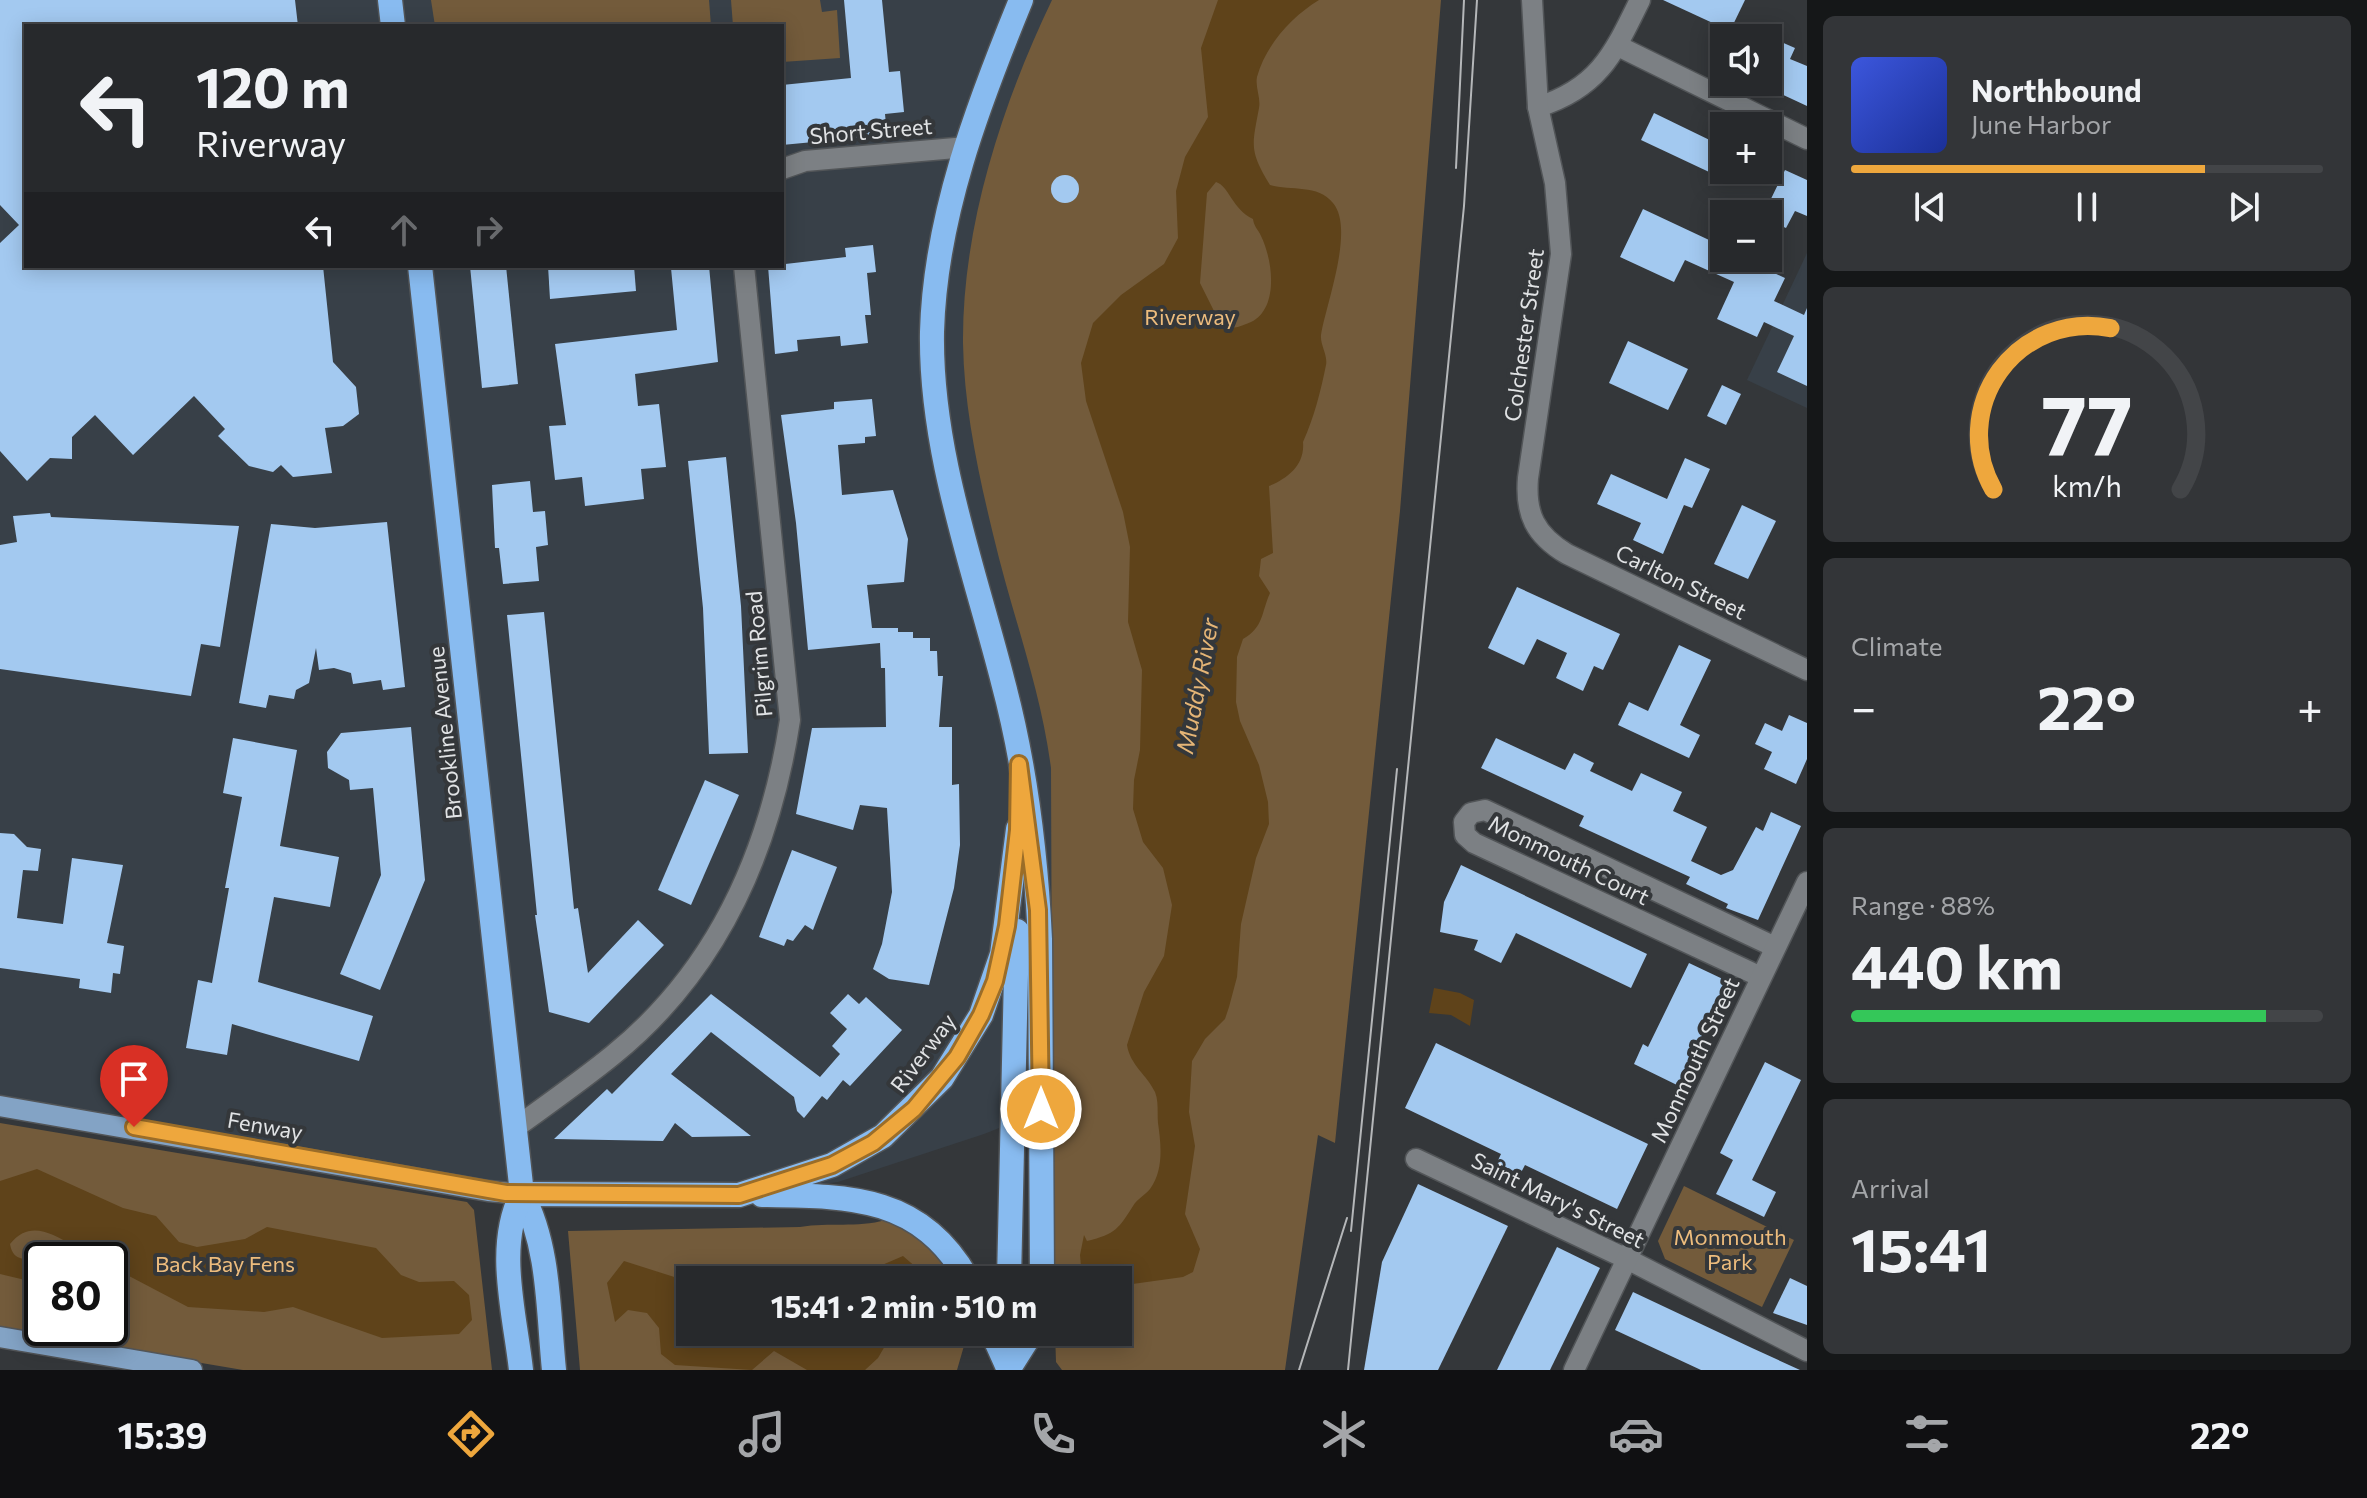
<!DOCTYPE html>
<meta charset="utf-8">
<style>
:root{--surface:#27292c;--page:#333538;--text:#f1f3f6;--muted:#a4a6a9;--line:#434548;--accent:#eea73d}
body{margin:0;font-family:Commissioner,sans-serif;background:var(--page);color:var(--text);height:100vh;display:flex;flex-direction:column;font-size:30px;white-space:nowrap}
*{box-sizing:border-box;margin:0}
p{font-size:26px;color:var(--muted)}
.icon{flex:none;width:44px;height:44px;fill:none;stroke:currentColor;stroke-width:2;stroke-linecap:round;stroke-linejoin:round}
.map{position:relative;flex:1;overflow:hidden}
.sheet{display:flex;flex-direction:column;gap:16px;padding:16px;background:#151718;width:560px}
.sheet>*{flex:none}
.banner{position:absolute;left:24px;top:24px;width:760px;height:244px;border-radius:0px;box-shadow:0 4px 20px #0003,0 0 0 2px var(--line);background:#27292c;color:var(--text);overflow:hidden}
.controls{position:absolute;left:1710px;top:24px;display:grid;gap:16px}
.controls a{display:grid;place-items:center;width:72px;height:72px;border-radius:0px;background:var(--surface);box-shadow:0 4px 20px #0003,0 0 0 2px var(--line);font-size:40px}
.speed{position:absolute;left:24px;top:1242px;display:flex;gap:16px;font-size:40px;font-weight:700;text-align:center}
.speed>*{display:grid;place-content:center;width:104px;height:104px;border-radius:50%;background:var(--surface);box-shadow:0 4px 20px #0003,0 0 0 2px var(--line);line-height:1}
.speed .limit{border:4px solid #111;border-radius:12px;background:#fff;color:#111}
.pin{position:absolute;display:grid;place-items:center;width:68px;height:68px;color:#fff;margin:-82px -34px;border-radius:50% 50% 50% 0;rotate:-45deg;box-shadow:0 0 8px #0007}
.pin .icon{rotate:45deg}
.me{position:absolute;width:88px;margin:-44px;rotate:0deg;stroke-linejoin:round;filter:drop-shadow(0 0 6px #0008)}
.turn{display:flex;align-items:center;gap:28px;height:168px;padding:0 40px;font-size:36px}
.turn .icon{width:104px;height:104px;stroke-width:2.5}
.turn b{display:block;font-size:56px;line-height:68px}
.lanes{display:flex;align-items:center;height:76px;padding:0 40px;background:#0003;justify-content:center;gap:40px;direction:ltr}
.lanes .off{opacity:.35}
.big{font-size:60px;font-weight:700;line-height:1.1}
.sheet .card{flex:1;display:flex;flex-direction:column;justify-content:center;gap:12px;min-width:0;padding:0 28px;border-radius:12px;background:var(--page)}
.sheet .dial{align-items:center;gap:0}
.dial svg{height:208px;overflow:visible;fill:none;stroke:var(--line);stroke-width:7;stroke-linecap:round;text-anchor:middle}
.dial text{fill:var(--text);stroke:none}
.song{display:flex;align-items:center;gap:24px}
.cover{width:96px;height:96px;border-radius:12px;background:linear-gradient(135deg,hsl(230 70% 55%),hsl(230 70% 35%))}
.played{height:8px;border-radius:4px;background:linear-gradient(90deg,var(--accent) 75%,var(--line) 75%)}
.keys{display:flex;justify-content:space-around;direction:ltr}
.heat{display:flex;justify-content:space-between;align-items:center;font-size:44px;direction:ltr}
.charge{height:12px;border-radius:6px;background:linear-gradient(90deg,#34c759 88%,var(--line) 0)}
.trip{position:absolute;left:676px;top:1266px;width:456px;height:80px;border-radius:0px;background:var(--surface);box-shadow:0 4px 20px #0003,0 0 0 2px var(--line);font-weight:700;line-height:80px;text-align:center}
.tab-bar{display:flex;height:128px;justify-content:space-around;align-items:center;background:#101012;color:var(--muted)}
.tab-bar .icon{width:56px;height:56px}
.tab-bar .current{color:var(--accent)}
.tab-bar b{font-size:36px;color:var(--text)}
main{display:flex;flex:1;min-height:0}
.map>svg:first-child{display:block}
.built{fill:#384048;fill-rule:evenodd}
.green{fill:#735b3b;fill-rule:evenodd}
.water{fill:#5f431a;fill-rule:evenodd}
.building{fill:#a3c9f0}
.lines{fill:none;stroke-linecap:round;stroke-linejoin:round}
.street-casing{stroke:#525558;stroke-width:23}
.secondary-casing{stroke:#525558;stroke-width:23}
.primary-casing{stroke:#525558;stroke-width:23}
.highway-casing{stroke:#525558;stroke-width:27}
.street{stroke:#7c8084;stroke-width:20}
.secondary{stroke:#7c8084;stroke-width:20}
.primary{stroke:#83a3c5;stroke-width:20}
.highway{stroke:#88bbf0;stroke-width:24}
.tram{stroke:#b5b7b9;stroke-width:2}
.route-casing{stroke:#9b6d28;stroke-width:20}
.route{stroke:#eea73d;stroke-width:14}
.labels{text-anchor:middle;stroke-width:8;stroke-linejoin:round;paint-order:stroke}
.street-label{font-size:22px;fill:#e1e3e5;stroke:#34373a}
.park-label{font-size:22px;fill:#edbc7d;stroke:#34373a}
.water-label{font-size:24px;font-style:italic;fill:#e5b576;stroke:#34373a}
</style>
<main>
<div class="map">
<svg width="1807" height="1370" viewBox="0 0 1807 1370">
<rect width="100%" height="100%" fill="#34373a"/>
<!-- built -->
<g class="built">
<path d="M0 0H1270L1084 1094 984 1134 838 1182 739 1195 522 1194 0 1106ZM26 26H782V266H26Z"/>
<path d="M1807 253V408L1747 380Z"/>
</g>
<!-- green -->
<g class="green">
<path d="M431 0H709L711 26H435Z"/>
<path d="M731 0H820L822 12 837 10 840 58 782 62V26H733Z"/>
<path d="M1052 0H1441L1400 511 1335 1143 1318 1135 1285 1370H1062L1056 1362 1055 1332H1118V1280H1053L1051 768C1040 685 1012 615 993 534 978 472 964 407 963 343 962 227 1002 104 1052 0Z"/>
<path d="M0 1123 467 1202 474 1210 492 1370H243L0 1329ZM42 1260H110V1328H42Z"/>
<path d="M1684 1186 1794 1240 1762 1307 1665 1259 1658 1241Z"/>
<path d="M886 1220C915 1233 938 1253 954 1280H690V1332H968L957 1370H580L568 1231 800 1227C830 1222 856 1228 886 1220Z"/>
</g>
<!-- water -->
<g class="water">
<path d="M1218 0H1319C1291 17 1266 45 1257 77 1255 87 1261 98 1259 108 1252 146 1249 150 1270 185 1291 191 1318 184 1333 203 1355 229 1326 304 1321 335 1320 345 1328 355 1326 365 1321 390 1314 418 1303 442 1305 465 1288 478 1269 486L1273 553 1261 559 1259 576 1270 593C1261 613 1264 627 1243 639L1237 657 1236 702 1240 721 1259 765 1268 802 1269 824 1256 858 1241 924 1237 977 1229 1007 1225 1019 1205 1039 1192 1061 1189 1112 1195 1146 1185 1214 1200 1249 1193 1272 1183 1277 1118 1286V1280L1082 1277 1080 1255 1084 1235 1087 1241C1116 1234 1119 1228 1133 1206 1137 1199 1145 1195 1150 1189 1164 1170 1161 1144 1158 1123 1157 1113 1159 1102 1155 1092 1147 1075 1130 1065 1127 1045L1144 992 1164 956 1172 905 1163 868 1143 842 1133 809 1134 780 1140 750 1142 670 1128 622 1130 547 1123 512 1086 401 1081 363 1093 323 1121 295 1164 264 1178 238 1176 191 1185 157 1208 117 1201 48ZM1216 182C1229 186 1232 209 1253 219 1254 227 1258 229 1261 236 1274 263 1278 309 1251 322 1238 327 1234 330 1221 325L1200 283 1207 193Z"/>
<path d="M1434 988 1460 993 1474 1000 1470 1026 1451 1015 1429 1013Z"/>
<path d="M37 1169 123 1208 156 1216 179 1242 197 1247 245 1239 267 1227 376 1248 401 1275 419 1282 454 1281 469 1295 472 1320 459 1334 382 1338 293 1307 264 1312 188 1307 110 1266V1260C77 1260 40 1206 10 1244 13 1263 27 1258 42 1260V1284L0 1274V1181Z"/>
<path d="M903 1256 924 1274 925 1280H835L854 1277Z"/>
<path d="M624 1261 690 1282V1332H893L878 1358 865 1370H807L774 1351 752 1370 675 1365 661 1354 659 1328 647 1313 628 1310 615 1322 607 1283Z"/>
<path d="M783 1270 808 1275 815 1280H740Z"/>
</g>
<!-- building -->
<g class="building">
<path d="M0 0H295L298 26H26V266H323L333 362 356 387 359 414 343 426 325 428 332 473 293 477 281 465 273 472 249 466 218 436 225 429 194 396 133 455 95 415 72 437V459L50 458 27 481 0 451V243L19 225 0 205Z"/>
<path d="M844 0H882L889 72 900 71 904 112 885 114 887 135 782 145V85L851 78Z"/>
<path d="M1663 0H1745L1730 31Z"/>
<path d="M1779 41 1795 48 1790 59 1807 66V106L1768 88V65Z"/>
<path d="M1654 113 1724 147V179L1641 140Z"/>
<path d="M1785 170 1807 180V216L1795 211 1786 228 1768 220V205Z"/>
<circle cx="1065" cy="189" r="14"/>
<path d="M1643 209 1724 247V258H1742L1785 278 1774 301 1804 315 1807 308V386L1777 372 1794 336 1764 322 1757 337 1717 319 1734 282 1685 260 1674 282 1620 257Z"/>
<path d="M873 245 876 272 867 273 871 315H865L868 343 841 346 840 336 797 340 798 351 775 354 768 266 846 257 845 248Z"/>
<path d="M470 266H506L518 384 482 388Z"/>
<path d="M548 266H634L636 291 550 299Z"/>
<path d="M709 266 718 362 635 374 638 406 659 404 666 467 641 469 644 499 585 506 582 477 555 480 549 426 566 425 555 344 677 330 671 268Z"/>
<path d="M1628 341 1688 369 1668 410 1609 383Z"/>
<path d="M1722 385 1741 394 1726 425 1707 416Z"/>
<path d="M872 399 876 436 865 437V443L838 445 842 495 893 490 908 539 904 582 867 585 872 628H898V632H913V638H930V651H937L938 676H943L939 727H952V785L959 784 960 845 954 888 929 985 889 979 873 969 882 944 892 892 887 808 860 805 853 830 796 814 812 728 886 727 885 668H881L880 643 808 650 796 523 781 415 834 409V402Z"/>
<path d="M726 457 741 606 748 753 709 754 703 608 688 461Z"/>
<path d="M1685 458 1710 469 1692 508 1684 505 1663 554 1633 540 1641 523 1597 504 1611 474 1667 499Z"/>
<path d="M530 481 533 512 545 511 548 545 536 547 539 581 503 584 499 548H495L492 485Z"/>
<path d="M1742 505 1776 521 1748 579 1714 564Z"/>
<path d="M50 513 51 517 239 526 220 647 201 644 191 696 0 669V545L17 542 13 516Z"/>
<path d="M387 522 405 687 383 690 381 680 353 684 351 673 334 668 319 670 316 648 309 683 296 690 294 699 269 695 266 708 239 703 271 524 315 528Z"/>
<path d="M1517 587 1620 634 1603 670 1594 666 1583 691 1556 678 1567 653 1537 639 1524 665 1488 648Z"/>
<path d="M544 612 574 909 578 908 588 973 638 920 664 945 589 1023 549 1012 535 915H537L507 615Z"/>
<path d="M1679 645 1711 660 1680 725 1700 735 1689 758 1618 725 1629 702 1648 711Z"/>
<path d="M1789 715 1807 723V759L1796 784 1764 769 1772 752 1755 744 1765 723 1782 731Z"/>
<path d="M411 727 425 880 380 990 340 974 381 875 373 788 350 790 349 780 328 768 327 752 341 733Z"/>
<path d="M233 738 297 750 280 846 339 857 330 907 274 897 258 982 373 1016 359 1061 232 1024 227 1055 186 1048 198 980 212 983 229 888H225L242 797 223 793Z"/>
<path d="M1496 738 1565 770 1574 753 1594 763 1590 771 1632 791 1641 773 1682 792 1673 811 1707 827 1691 861 1721 875 1733 870 1756 827 1763 831 1771 812 1801 826 1758 920 1726 908 1728 904 1686 884 1690 877 1579 826 1584 816 1481 768Z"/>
<path d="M705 780 739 795 691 905 658 890Z"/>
<path d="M0 833 14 834 27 847 41 849 38 871 23 870 17 918 63 924 72 858 123 865 107 943 124 946 120 974 113 973 111 993 79 988 80 979 0 968Z"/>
<path d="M792 850 837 867 813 930 805 925 793 941 787 939 784 946 759 937Z"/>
<path d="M1461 865 1647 954 1631 988 1516 933 1501 963 1474 950 1478 940 1440 932 1444 902Z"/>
<path d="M1689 963 1727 981 1679 1086 1634 1064 1643 1044 1648 1047Z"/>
<path d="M711 994 820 1077 840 1054 832 1046 847 1029 830 1013 848 994 859 1004 866 997 902 1030 850 1086 843 1080 827 1100 822 1096 804 1118 797 1111 794 1097 711 1032 671 1074 751 1136 692 1137 675 1123 663 1141 554 1139 607 1089 612 1094Z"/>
<path d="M1436 1043 1648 1144 1617 1209 1525 1165 1515 1184 1492 1173 1501 1154 1405 1108Z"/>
<path d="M1765 1062 1801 1080 1752 1180 1776 1192 1764 1217 1716 1194 1733 1160 1720 1153Z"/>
<path d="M1418 1184 1508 1226 1438 1370H1364L1382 1262Z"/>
<path d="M1557 1247 1600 1268 1550 1370H1497Z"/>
<path d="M1790 1278 1807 1286V1325L1773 1313Z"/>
<path d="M1633 1292 1752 1348 1800 1370H1701L1615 1330Z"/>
</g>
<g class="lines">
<defs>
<g id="street">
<path d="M1618 46 1807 139"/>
<path d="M1538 107C1599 88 1614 53 1640 0"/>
<path d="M782 169 805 161 967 147"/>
<path d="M1761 977 1474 843 1465 835 1464 822 1471 813 1485 810 1775 947"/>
<path d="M515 1128C548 1104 581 1081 613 1055 718 970 770 851 790 720L744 266"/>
<path d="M1416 1159 1627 1259 1807 1351"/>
<path d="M1574 1370 1807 882"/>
</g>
<path id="secondary" d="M1532 0 1538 107 1555 183 1561 254 1528 478C1525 514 1535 535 1567 554L1807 670"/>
<g id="primary">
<path d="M0 1106 488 1191 522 1194"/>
<path d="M0 1337 192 1370"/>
</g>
<g id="highway">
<path d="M390 0 393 26"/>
<path d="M1021 0C978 105 935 217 932 332 930 451 974 568 1003 682 1025 764 1036 854 1040 939L1042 1280"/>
<path d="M420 266 522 1194C550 1247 548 1312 554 1370"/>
<path d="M522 1194 739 1195 832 1165 883 1136 942 1078 981 1015 1002 954 1018 829"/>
<path d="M762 1195C848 1196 921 1195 968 1280"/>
<path d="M1009 1280 1017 931"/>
<path d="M992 1332 1009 1370"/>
<path d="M521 1370C515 1314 495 1246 522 1194"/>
<path d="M1008 1370 1032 1332"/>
</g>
</defs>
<!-- street casing -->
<use href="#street" class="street-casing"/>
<!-- secondary casing -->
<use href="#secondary" class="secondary-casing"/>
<!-- primary casing -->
<use href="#primary" class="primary-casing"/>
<!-- highway casing -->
<use href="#highway" class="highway-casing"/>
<!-- street -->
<use href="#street" class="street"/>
<!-- secondary -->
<use href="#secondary" class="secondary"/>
<!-- primary -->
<use href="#primary" class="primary"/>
<!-- highway -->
<use href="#highway" class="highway"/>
<!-- tram -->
<g class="tram">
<path d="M1456 168 1464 0"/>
<path d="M1351 1231 1397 769"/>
<path d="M1299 1370 1347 1218"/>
<path d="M1348 1370 1464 206 1477 0"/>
</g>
</g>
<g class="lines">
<defs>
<path id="route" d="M134 1127 506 1193 739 1195 832 1165 873 1143 914 1109 957 1057 981 1015 995 981 1007 926 1018 830 1019 764 1038 910 1041 1109"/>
</defs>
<!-- route casing -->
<use href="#route" class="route-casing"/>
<!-- route -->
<use href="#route" class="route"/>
</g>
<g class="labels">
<!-- street labels -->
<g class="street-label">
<text transform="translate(871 131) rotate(-5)" y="8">Short Street</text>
<text transform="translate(1524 335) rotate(-82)" y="8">Colchester Street</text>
<text transform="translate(1681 582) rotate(26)" y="8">Carlton Street</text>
<text transform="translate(759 654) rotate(-95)" y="8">Pilgrim Road</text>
<text transform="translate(445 733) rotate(-96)" y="8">Brookline Avenue</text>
<text transform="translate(1569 860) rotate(26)" y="8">Monmouth Court</text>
<text transform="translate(923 1053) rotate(-53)" y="8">Riverway</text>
<text transform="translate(1695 1060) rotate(-65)" y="8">Monmouth Street</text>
<text transform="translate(265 1126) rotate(10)" y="8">Fenway</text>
<text transform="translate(1558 1200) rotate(26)" y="8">Saint Mary's Street</text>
</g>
<!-- park labels -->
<g class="park-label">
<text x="1190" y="325">Riverway</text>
<text x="1730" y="1245">Monmouth<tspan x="1730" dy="25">Park</tspan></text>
<text x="225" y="1272">Back Bay Fens</text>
</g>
<!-- water labels -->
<g class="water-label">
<text transform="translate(1198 686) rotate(-79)" y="8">Muddy River</text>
</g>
</g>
</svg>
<div class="controls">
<a><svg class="icon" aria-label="sound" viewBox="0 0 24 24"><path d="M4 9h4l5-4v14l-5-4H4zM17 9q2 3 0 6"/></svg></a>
<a>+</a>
<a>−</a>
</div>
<div class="speed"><div class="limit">80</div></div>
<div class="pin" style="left:134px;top:1127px;background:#d93025"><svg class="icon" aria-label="arrive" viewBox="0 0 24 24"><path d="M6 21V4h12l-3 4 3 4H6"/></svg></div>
<svg class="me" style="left:1041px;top:1109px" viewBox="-20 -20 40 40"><circle r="17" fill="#eea73d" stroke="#fff" stroke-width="3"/><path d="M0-11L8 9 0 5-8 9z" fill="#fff"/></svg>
<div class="trip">15:41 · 2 min · 510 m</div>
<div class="banner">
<div class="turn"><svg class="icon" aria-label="left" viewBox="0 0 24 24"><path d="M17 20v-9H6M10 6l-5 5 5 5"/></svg><div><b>120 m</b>Riverway</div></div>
<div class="lanes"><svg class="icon" aria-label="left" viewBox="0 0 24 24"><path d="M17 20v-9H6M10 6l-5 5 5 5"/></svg><svg class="icon off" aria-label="ahead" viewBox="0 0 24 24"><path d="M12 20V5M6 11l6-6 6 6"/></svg><svg class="icon off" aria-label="right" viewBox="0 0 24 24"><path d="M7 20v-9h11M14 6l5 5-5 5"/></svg></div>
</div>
</div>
<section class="sheet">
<div class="card">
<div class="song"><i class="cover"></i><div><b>Northbound</b><p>June Harbor</p></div></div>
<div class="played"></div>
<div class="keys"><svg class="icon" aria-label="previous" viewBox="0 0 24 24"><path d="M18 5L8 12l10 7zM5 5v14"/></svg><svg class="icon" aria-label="pause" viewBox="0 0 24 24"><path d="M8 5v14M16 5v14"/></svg><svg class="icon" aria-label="next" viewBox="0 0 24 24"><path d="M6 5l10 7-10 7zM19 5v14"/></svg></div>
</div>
<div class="card dial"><svg viewBox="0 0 100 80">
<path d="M14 69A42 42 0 1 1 86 69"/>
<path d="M14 69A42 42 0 0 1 59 7" stroke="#eea73d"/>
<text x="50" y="56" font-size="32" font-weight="700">77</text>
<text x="50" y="72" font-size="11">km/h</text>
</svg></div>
<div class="card"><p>Climate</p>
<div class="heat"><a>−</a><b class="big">22°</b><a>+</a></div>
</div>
<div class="card"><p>Range · 88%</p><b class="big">440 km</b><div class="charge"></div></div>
<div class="card"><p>Arrival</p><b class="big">15:41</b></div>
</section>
</main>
<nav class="tab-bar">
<b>15:39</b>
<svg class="icon current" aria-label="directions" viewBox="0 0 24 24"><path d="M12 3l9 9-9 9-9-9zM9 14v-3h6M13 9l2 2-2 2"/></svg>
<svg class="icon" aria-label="music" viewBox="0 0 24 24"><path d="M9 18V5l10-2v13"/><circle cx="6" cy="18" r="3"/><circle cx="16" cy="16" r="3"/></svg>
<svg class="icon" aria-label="phone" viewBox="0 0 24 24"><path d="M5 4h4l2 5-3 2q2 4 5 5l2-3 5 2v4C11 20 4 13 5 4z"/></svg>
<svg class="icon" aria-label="climate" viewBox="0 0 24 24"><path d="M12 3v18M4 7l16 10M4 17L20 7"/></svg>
<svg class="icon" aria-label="car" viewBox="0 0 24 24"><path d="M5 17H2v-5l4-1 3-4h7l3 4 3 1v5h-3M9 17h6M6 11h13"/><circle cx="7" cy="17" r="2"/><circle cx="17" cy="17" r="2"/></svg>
<svg class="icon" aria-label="filters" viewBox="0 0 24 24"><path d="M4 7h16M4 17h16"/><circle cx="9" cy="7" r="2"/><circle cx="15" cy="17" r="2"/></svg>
<b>22°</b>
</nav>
